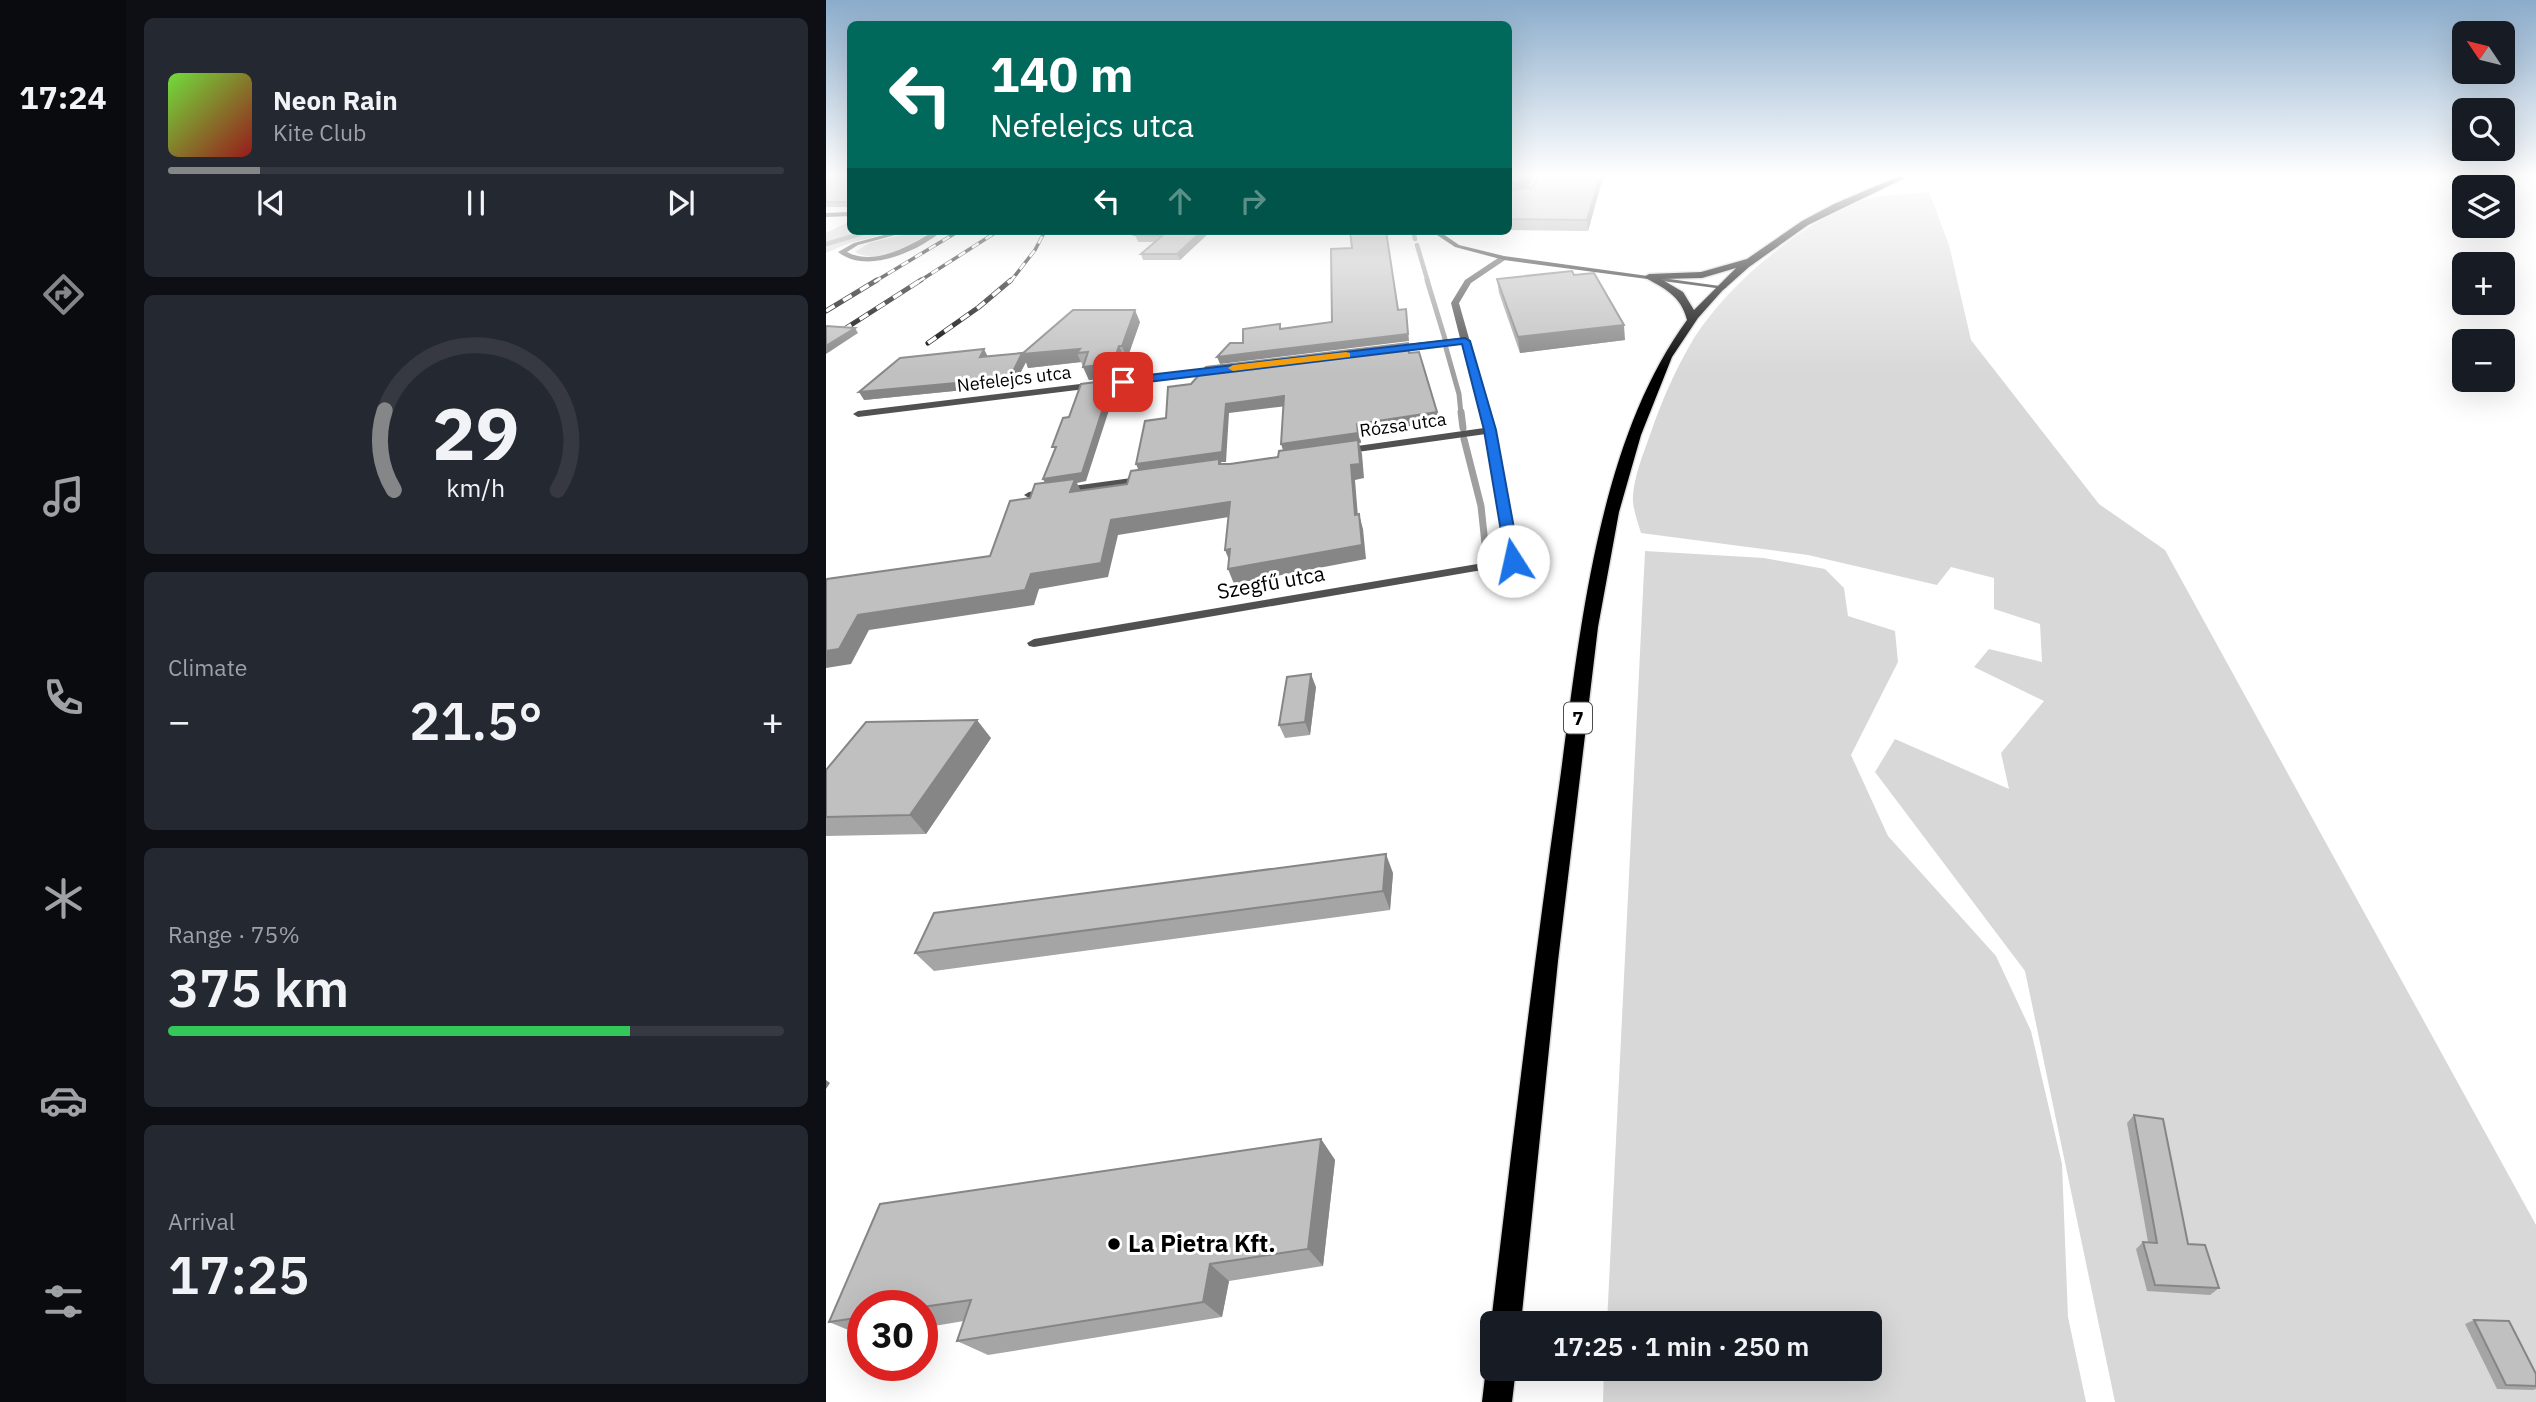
<!DOCTYPE html>
<meta charset="utf-8">
<style>
:root{--surface:#171b24;--page:#242831;--text:#f1f3f6;--muted:#9ea1a6;--line:#363941;--accent:#858687}
body{margin:0;font-family:"IBM Plex Sans",sans-serif;background:var(--page);color:var(--text);height:100vh;display:flex;flex-direction:column;font-size:26px;white-space:nowrap}
*{box-sizing:border-box;margin:0}
p{font-size:23px;color:var(--muted)}
.icon{flex:none;width:38px;height:38px;fill:none;stroke:currentColor;stroke-width:2;stroke-linecap:round;stroke-linejoin:round}
.map{position:relative;flex:1;overflow:hidden}
.drawer{display:flex;flex-direction:column;gap:18px;padding:18px;background:#0d0f14;width:700px}
.drawer>*{flex:none}
.guide{position:absolute;left:21px;top:21px;width:665px;height:214px;border-radius:10px;box-shadow:0 7px 28px #0002;background:#00695c;color:#fff;overflow:hidden}
.needle{width:46px;rotate:305deg}
.controls{position:absolute;left:1626px;top:21px;display:grid;gap:14px}
.controls a{display:grid;place-items:center;width:63px;height:63px;border-radius:10px;background:var(--surface);box-shadow:0 7px 28px #0002;font-size:35px}
.speed{position:absolute;left:21px;top:1290px;display:flex;gap:14px;font-size:35px;font-weight:700;text-align:center}
.speed>*{display:grid;place-content:center;width:91px;height:91px;border-radius:50%;background:var(--surface);box-shadow:0 7px 28px #0002;line-height:1}
.speed .limit{border:10px solid #d22;background:#fff;color:#111}
.pin{position:absolute;display:grid;place-items:center;width:60px;height:60px;color:#fff;margin:-30px;border-radius:14px;box-shadow:0 4px 10px #0006}
.me{position:absolute;width:77px;margin:-38px;rotate:350deg;stroke-linejoin:round;filter:drop-shadow(0 0 5px #0008)}
.turn{display:flex;align-items:center;gap:24px;height:147px;padding:0 28px;font-size:32px}
.turn .icon{width:91px;height:91px;stroke-width:2.5}
.turn b{display:block;font-size:49px;line-height:60px}
.lanes{display:flex;align-items:center;height:66px;padding:0 28px;background:#0003;justify-content:center;gap:35px;direction:ltr}
.lanes .off{opacity:.35}
.big{font-size:52px;font-weight:600;line-height:1.1}
.drawer .widget{flex:1;display:flex;flex-direction:column;justify-content:center;gap:10px;min-width:0;padding:0 24px;border-radius:10px;background:var(--page)}
.drawer .dial{align-items:center;gap:0}
.dial svg{height:182px;overflow:visible;fill:none;stroke:var(--line);stroke-width:7;stroke-linecap:round;text-anchor:middle}
.dial text{fill:var(--text);stroke:none}
.song{display:flex;align-items:center;gap:21px}
.cover{width:84px;height:84px;border-radius:10px;background:linear-gradient(135deg,hsl(100 70% 55%),hsl(0 70% 35%))}
.played{height:7px;border-radius:4px;background:linear-gradient(90deg,var(--accent) 15%,var(--line) 15%)}
.keys{display:flex;justify-content:space-around;direction:ltr}
.heat{display:flex;justify-content:space-between;align-items:center;font-size:38px;direction:ltr}
.charge{height:10px;border-radius:5px;background:linear-gradient(90deg,#34c759 75%,var(--line) 0)}
.trip{position:absolute;left:654px;top:1311px;width:402px;height:70px;border-radius:10px;background:var(--surface);box-shadow:0 7px 28px #0002;font-weight:600;line-height:70px;text-align:center}
main{display:flex;flex:1;min-height:0}
.tab-bar{display:flex;flex-direction:column;width:126px;justify-content:space-around;align-items:center;background:#090b0e;color:var(--muted)}
.tab-bar .icon{width:49px;height:49px}
.tab-bar .selected{color:var(--accent)}
.tab-bar b{font-size:32px;color:var(--text)}
.map>svg:first-child{display:block}
.green{fill:#d8d8d8}
.lines{fill:none;stroke-linecap:round;stroke-linejoin:round}
.stream-far2{stroke:#9f9f9f;stroke-width:4.5}
.stream-far1{stroke:#9f9f9f;stroke-width:5}
.stream{stroke:#9f9f9f;stroke-width:7}
.primary-casing{stroke:#dbdbdb;stroke-width:3}
.minor{fill:#515151;fill-rule:evenodd}
.secondary{fill:#1e1e1e;fill-rule:evenodd}
.primary{fill:#000;fill-rule:evenodd}
.rail-far1-casing{stroke:#000;stroke-width:3.5}
.rail-casing{stroke:#000;stroke-width:5}
.rail-far1{stroke:#fff;stroke-width:2.5;stroke-dasharray:8;stroke-linecap:butt}
.rail{stroke:#fff;stroke-width:3.5;stroke-dasharray:10;stroke-linecap:butt}
.wall{fill:#a5a5a5}
.shaded-wall{fill:#868686}
.building{fill:#c0c0c0;stroke:#868686;stroke-width:2}
.route{fill:#1a73e8;stroke:#114b97;stroke-width:2}
.slow{fill:#f59e0b}
.poi-dot{fill:#000;stroke:#fff;stroke-width:2.5}
.labels{text-anchor:middle;stroke-width:6;stroke-linejoin:round;paint-order:stroke}
.far-street-label{font-size:18px;fill:#000;stroke:#fff}
.shield{fill:#fff;stroke:#4c4c4c;stroke-width:2}
.shield-label{font-size:19px;font-weight:bold;fill:#000}
.street-label{font-size:21px;fill:#000;stroke:#fff}
.near-poi-label{font-size:24px;font-weight:bold;fill:#000;stroke:#fff;text-anchor:start}
</style>
<main>
<nav class="tab-bar">
<b>17:24</b>
<svg class="icon selected" aria-label="directions" viewBox="0 0 24 24"><path d="M12 3l9 9-9 9-9-9zM9 14v-3h6M13 9l2 2-2 2"/></svg>
<svg class="icon" aria-label="music" viewBox="0 0 24 24"><path d="M9 18V5l10-2v13"/><circle cx="6" cy="18" r="3"/><circle cx="16" cy="16" r="3"/></svg>
<svg class="icon" aria-label="phone" viewBox="0 0 24 24"><path d="M5 4h4l2 5-3 2q2 4 5 5l2-3 5 2v4C11 20 4 13 5 4z"/></svg>
<svg class="icon" aria-label="climate" viewBox="0 0 24 24"><path d="M12 3v18M4 7l16 10M4 17L20 7"/></svg>
<svg class="icon" aria-label="car" viewBox="0 0 24 24"><path d="M5 17H2v-5l4-1 3-4h7l3 4 3 1v5h-3M9 17h6M6 11h13"/><circle cx="7" cy="17" r="2"/><circle cx="17" cy="17" r="2"/></svg>
<svg class="icon" aria-label="filters" viewBox="0 0 24 24"><path d="M4 7h16M4 17h16"/><circle cx="9" cy="7" r="2"/><circle cx="15" cy="17" r="2"/></svg>
</nav>
<section class="drawer">
<div class="widget">
<div class="song"><i class="cover"></i><div><b>Neon Rain</b><p>Kite Club</p></div></div>
<div class="played"></div>
<div class="keys"><svg class="icon" aria-label="previous" viewBox="0 0 24 24"><path d="M18 5L8 12l10 7zM5 5v14"/></svg><svg class="icon" aria-label="pause" viewBox="0 0 24 24"><path d="M8 5v14M16 5v14"/></svg><svg class="icon" aria-label="next" viewBox="0 0 24 24"><path d="M6 5l10 7-10 7zM19 5v14"/></svg></div>
</div>
<div class="widget dial"><svg viewBox="0 0 100 80">
<path d="M14 69A42 42 0 1 1 86 69"/>
<path d="M14 69A42 42 0 0 1 10 34" stroke="#858687"/>
<text x="50" y="56" font-size="32" font-weight="700">29</text>
<text x="50" y="72" font-size="11">km/h</text>
</svg></div>
<div class="widget"><p>Climate</p>
<div class="heat"><a>−</a><b class="big">21.5°</b><a>+</a></div>
</div>
<div class="widget"><p>Range · 75%</p><b class="big">375 km</b><div class="charge"></div></div>
<div class="widget"><p>Arrival</p><b class="big">17:25</b></div>
</section>
<div class="map">
<svg width="1710" height="1402" viewBox="0 0 1710 1402">
<rect width="100%" height="100%" fill="#fff"/>
<!-- green -->
<g class="green">
<path d="M1103 192 1123 245 1145 340 1273 504 1339 550 1710 1225V1402H1289L1199 971 1049 772 1069 739 1183 789 1175 753 1218 701 1148 667 1163 649 1216 662 1214 624 1168 609V578L1125 567 1111 585 982 555 815 533C812 522 806 508 807 496 808 477 817 454 824 435 835 402 850 368 868 338 902 285 970 227 1029 203 1050 194 1080 195 1103 192Z"/>
<path d="M24 221V231H70L23 243 0 253V233Z"/>
<path d="M93 231H106C86 243 53 266 29 252L43 243Z"/>
<path d="M819 551 938 558 999 569 1018 588 1022 616 1069 631 1072 662 1025 755 1062 836 1170 956 1205 1031 1236 1164 1242 1317 1260 1402H777L778 1369 1045 1368V1323H781Z"/>
</g>
<g class="lines">
<!-- stream-far2 -->
<g class="stream-far2">
<path d="M587 231 589 239"/>
<path d="M0 244 44 231"/>
<path d="M591 245 602 282"/>
</g>
<!-- stream-far1 -->
<g class="stream-far1">
<path d="M601 280 619 339"/>
<path d="M620 348 633 394 635 414"/>
</g>
<!-- stream -->
<g class="stream">
<path d="M635 412 637 428"/>
<path d="M638 439 655 506 660 553"/>
</g>
<defs>
<g id="primary">
<path d="M1071 177H1081L982 225 923 267 896 291 872 318 846 357 815 435 793 512 772 627 732 961 695 1323H667V1326L665 1323C686 1146 707 970 732 794 753 643 769 446 861 320 855 295 837 288 818 277L823 274 875 272 921 259 976 221 1008 204ZM910 268 868 310 857 292 835 279 876 278Z"/>
<path d="M667 1356V1368H690L686 1402H656L660 1368Z"/>
</g>
</defs>
<!-- primary casing -->
<use href="#primary" class="primary-casing"/>
<!-- minor -->
<g class="minor">
<path d="M24 212V216L0 217V213Z"/>
<path d="M73 231H84L32 245 21 252C43 264 71 252 91 241 100 236 106 231 116 231 92 251 41 275 12 252L28 243Z"/>
<path d="M675 256 682 258 645 283 633 303 669 430 693 561 691 564 208 647 203 646 201 643 208 639 681 559 660 434 517 454 512 451 517 448 658 428 636 343 564 352 560 349 564 346 634 338 625 303 639 280Z"/>
<path d="M395 367 399 370 398 372 32 417 27 414 32 411Z"/>
<path d="M320 476 325 479 324 481 203 498 198 495 203 492Z"/>
</g>
<!-- secondary -->
<path class="secondary" d="M605 231H613L633 245 678 256 901 287 897 289 678 260 629 247Z"/>
<!-- primary -->
<use href="#primary" class="primary"/>
<defs>
<g id="rail-far1">
<path d="M48 282 133 231"/>
<path d="M92 282 172 231"/>
<path d="M184 282 209 250 219 231"/>
</g>
<g id="rail">
<path d="M0 311 51 280"/>
<path d="M0 341 95 280"/>
<path d="M102 343 153 307 185 280"/>
</g>
</defs>
<!-- rail-far1 casing -->
<use href="#rail-far1" class="rail-far1-casing"/>
<!-- rail casing -->
<use href="#rail" class="rail-casing"/>
<!-- rail-far1 -->
<use href="#rail-far1" class="rail-far1"/>
<!-- rail -->
<use href="#rail" class="rail"/>
</g>
<!-- wall -->
<g class="wall">
<rect x="0" y="177" width="24" height="30"/>
<path d="M682 177 702 188 777 177 762 231 682 230Z"/>
<path d="M385 231 354 260H317L315 254 328 242H312L309 235Z"/>
<path d="M748 275 799 340 694 353 673 293 671 279Z"/>
<path d="M314 322 301 359H299L293 377 263 380 255 362 202 368 200 362 188 385 38 400 162 356 196 353Z"/>
<path d="M490 687 484 735 459 738 453 725Z"/>
<path d="M165 738 100 834 0 836V770Z"/>
<path d="M567 873 564 910 108 971 89 953Z"/>
<path d="M1308 1115 1362 1244 1393 1288 1384 1295 1321 1291 1310 1249 1317 1242H1322L1301 1123Z"/>
<path d="M495 1139 509 1160 497 1266 403 1281 396 1317 162 1355 131 1341 138 1321 96 1328V1306H37V1336L3 1322 54 1204Z"/>
<path d="M1648 1320 1710 1374V1389L1707 1390 1671 1389 1639 1324Z"/>
</g>
<!-- shaded-wall -->
<g class="shaded-wall">
<path d="M701 177H709L699 191 682 194V183Z"/>
<path d="M774 177H777L762 231 761 220Z"/>
<path d="M376 231H385L354 260 351 254Z"/>
<path d="M580 309 583 341 394 364 391 357Z"/>
<path d="M309 310 314 322 301 359 296 346Z"/>
<path d="M798 325 799 340 694 353 692 337Z"/>
<path d="M29 328 32 333 0 354V346Z"/>
<path d="M293 346 299 359 293 377 263 380 257 367Z"/>
<path d="M158 349 162 357H154Z"/>
<path d="M254 349 251 353 255 362 202 368 200 362 188 385 38 400 33 392 196 353Z"/>
<path d="M286 380 289 388 287 396 282 402 284 407 260 481 251 483 256 493 252 506 221 487 217 479Z"/>
<path d="M458 396 461 406 403 413 400 462H395L399 473 314 474 310 464 400 404Z"/>
<path d="M611 412 613 422 534 433 535 443H533L536 454 538 478 529 480 533 529 458 453 455 444 531 424Z"/>
<path d="M404 502 409 516 292 535 282 577 213 589 208 605 43 630 25 664 0 668V651L32 615 205 574 285 520Z"/>
<path d="M533 514 537 529 540 559 408 584 402 569Z"/>
<path d="M404 549 405 565 399 550Z"/>
<path d="M485 674 490 687 484 735 479 722Z"/>
<path d="M151 720 165 738 100 834 84 815Z"/>
<path d="M560 854 567 873 564 910 557 891Z"/>
<path d="M0 1080 4 1083 0 1089Z"/>
<path d="M495 1139 509 1160 497 1266 482 1249Z"/>
<path d="M384 1264 403 1281 396 1317 377 1302Z"/>
</g>
<!-- building -->
<g class="building">
<rect x="0" y="177" width="24" height="25"/>
<path d="M682 177H701L698 180 682 183Z"/>
<path d="M712 177H774L761 220 682 219V191L706 187Z"/>
<path d="M315 231H376L351 254H315L336 236 309 235Z"/>
<path d="M524 231H560L572 310 580 309 582 334 391 357 404 343H417V329L454 324V329L506 322 505 249 526 248Z"/>
<path d="M746 271 748 275 768 273 798 325 692 337 671 279Z"/>
<path d="M247 310H309L296 346H293L287 363 257 367 262 352 251 353 254 349 196 354Z"/>
<path d="M0 326 29 328 0 346Z"/>
<path d="M582 343 583 353 593 352 611 412 531 424 532 433 455 444 458 396 400 404 396 452 310 464 319 421 340 418 342 387 365 384 380 367Z"/>
<path d="M158 349 154 357 196 353 184 378 33 392 74 358Z"/>
<path d="M286 380 283 388 273 400 280 399 256 473 217 479 230 447H226L237 418 243 417 255 384Z"/>
<path d="M532 440 534 464 525 465 529 515 533 514 536 545 402 569 404 549 399 550 404 502 285 520 275 563 205 574 199 590 32 615 13 649 0 651V581L1 579 164 556 184 501 204 498 209 484 249 479 244 492 301 484 305 471 393 459V464H404L452 457 453 451Z"/>
<path d="M485 674 479 722 453 725 461 677Z"/>
<path d="M151 720 84 815 0 817V770L40 722Z"/>
<path d="M560 854 557 891 89 953 108 913Z"/>
<path d="M1308 1115 1337 1119 1362 1244 1379 1245 1393 1288 1329 1285 1317 1242 1331 1243Z"/>
<path d="M495 1139 482 1249 384 1264 377 1302 131 1341 145 1300 96 1307V1306H37V1317L3 1322 54 1204Z"/>
<path d="M1648 1320 1683 1321 1710 1374V1386L1680 1385Z"/>
</g>
<!-- sky -->
<linearGradient id="sky" x2="0" y2="1"><stop stop-color="#8baccb"/><stop offset="0.47" stop-color="#fff"/><stop offset="1" stop-color="#fff" stop-opacity="0"/></linearGradient>
<rect width="1710" height="373" fill="url(#sky)"/>
<!-- route -->
<path class="route" d="M639 338 644 341 670 430 694 561 687 565 680 561 658 430 636 344 297 385 292 382 297 378Z"/>
<!-- slow -->
<path class="slow" d="M520 352 524 353V357L407 371 402 368 407 365Z"/>
<!-- markers -->
<circle class="poi-dot" cx="288" cy="1244" r="7"/>
<g class="labels">
<!-- far-street labels -->
<g class="far-street-label">
<text transform="translate(188 379) rotate(-7)" y="6">Nefelejcs utca</text>
<text transform="translate(577 425) rotate(-8)" y="6">Rózsa utca</text>
</g>
<!-- shield labels -->
<rect class="shield" x="738" y="702.5" width="28" height="31" rx="5"/>
<g class="shield-label">
<text x="752" y="725">7</text>
</g>
<!-- street labels -->
<g class="street-label">
<text transform="translate(445 583) rotate(-10)" y="7">Szegfű utca</text>
</g>
<!-- near-poi labels -->
<g class="near-poi-label">
<text x="302" y="1252">La Pietra Kft.</text>
</g>
</g>
</svg>
<div class="controls">
<a><svg class="needle" viewBox="-14 -14 28 28"><path d="M0-13l5 13h-10z" fill="#e53935"/><path d="M0 13l5-13h-10z" fill="#9ea1a6"/></svg></a>
<a><svg class="icon" aria-label="search" viewBox="0 0 24 24"><circle cx="10" cy="10" r="6"/><path d="M15 15l6 6"/></svg></a>
<a><svg class="icon" aria-label="layers" viewBox="0 0 24 24"><path d="M12 4l9 5-9 5-9-5zM3 14l9 5 9-5"/></svg></a>
<a>+</a>
<a>−</a>
</div>
<div class="speed"><div class="limit">30</div></div>
<div class="pin" style="left:297px;top:382px;background:#d93025"><svg class="icon" aria-label="arrive" viewBox="0 0 24 24"><path d="M6 21V4h12l-3 4 3 4H6"/></svg></div>
<svg class="me" style="left:687px;top:561px" viewBox="-20 -20 40 40"><circle r="19" fill="#fff"/><path d="M0-13L10 11 0 6-10 11z" fill="#1a73e8"/></svg>
<div class="trip">17:25 · 1 min · 250 m</div>
<div class="guide">
<div class="turn"><svg class="icon" aria-label="left" viewBox="0 0 24 24"><path d="M17 20v-9H6M10 6l-5 5 5 5"/></svg><div><b>140 m</b>Nefelejcs utca</div></div>
<div class="lanes"><svg class="icon" aria-label="left" viewBox="0 0 24 24"><path d="M17 20v-9H6M10 6l-5 5 5 5"/></svg><svg class="icon off" aria-label="ahead" viewBox="0 0 24 24"><path d="M12 20V5M6 11l6-6 6 6"/></svg><svg class="icon off" aria-label="right" viewBox="0 0 24 24"><path d="M7 20v-9h11M14 6l5 5-5 5"/></svg></div>
</div>
</div>
</main>
